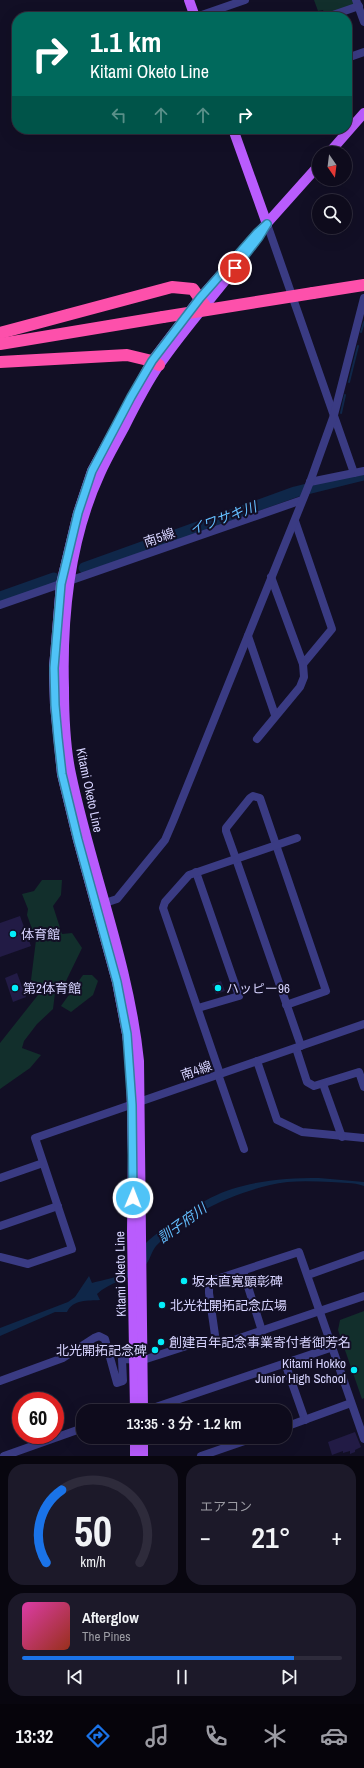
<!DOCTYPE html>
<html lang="ja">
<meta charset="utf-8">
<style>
:root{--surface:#0e0b1c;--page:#1c1929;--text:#f1f3f6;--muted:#9b9ba3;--line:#2e2b3b;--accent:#1a73e8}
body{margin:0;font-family:"Archivo Narrow","Noto Sans JP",sans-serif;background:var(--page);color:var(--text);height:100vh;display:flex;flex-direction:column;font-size:15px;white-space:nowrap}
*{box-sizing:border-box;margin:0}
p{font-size:13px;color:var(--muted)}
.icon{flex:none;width:22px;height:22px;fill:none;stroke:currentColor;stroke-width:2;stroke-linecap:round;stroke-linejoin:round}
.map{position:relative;height:1456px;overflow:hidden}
.drawer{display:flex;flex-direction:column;gap:8px;padding:8px;background:#08060f;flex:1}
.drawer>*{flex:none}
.banner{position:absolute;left:12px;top:12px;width:340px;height:122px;border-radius:16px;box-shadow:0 4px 16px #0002,0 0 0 1px var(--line);background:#00695c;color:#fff;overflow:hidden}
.needle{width:26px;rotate:166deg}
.controls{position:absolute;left:312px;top:146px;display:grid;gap:8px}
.controls a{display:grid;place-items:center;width:40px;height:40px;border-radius:50%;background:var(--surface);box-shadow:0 4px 16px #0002,0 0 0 1px var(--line);font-size:20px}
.speed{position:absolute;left:12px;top:1392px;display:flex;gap:8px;font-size:20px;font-weight:700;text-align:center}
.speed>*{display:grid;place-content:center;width:52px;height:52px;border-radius:50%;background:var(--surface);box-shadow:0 4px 16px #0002,0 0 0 1px var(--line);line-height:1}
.speed .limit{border:6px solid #d22;background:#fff;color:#111}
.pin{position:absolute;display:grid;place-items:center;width:34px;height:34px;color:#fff;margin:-17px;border:2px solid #fff;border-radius:50%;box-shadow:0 1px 4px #0007}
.me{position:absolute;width:44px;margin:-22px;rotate:1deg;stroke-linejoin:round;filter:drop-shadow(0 0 3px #0008)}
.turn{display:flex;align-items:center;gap:14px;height:84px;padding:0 12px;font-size:18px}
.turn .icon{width:52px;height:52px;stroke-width:2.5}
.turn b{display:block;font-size:28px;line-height:34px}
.lanes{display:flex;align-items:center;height:38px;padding:0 12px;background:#0003;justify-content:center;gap:20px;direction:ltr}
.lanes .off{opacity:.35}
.big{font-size:30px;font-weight:600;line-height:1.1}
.drawer .card{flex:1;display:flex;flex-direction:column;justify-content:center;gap:6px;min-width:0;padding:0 14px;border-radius:16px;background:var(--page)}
.drawer .dial{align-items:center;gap:0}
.dial svg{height:104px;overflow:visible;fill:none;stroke:var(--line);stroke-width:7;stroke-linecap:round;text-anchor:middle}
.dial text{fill:var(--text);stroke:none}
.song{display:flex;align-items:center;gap:12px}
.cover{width:48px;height:48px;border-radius:6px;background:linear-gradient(135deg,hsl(320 70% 55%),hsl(10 70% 35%))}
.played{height:4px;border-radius:2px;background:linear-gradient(90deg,var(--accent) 85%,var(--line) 85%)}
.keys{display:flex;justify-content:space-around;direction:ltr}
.heat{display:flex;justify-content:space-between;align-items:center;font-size:22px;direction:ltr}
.drawer .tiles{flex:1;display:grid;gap:8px;grid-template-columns:1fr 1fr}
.card:last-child{grid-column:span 2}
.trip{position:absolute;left:76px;top:1404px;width:216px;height:40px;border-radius:16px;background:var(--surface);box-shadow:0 4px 16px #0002,0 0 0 1px var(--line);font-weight:600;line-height:40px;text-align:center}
.tab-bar{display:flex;height:64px;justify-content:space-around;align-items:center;background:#06040b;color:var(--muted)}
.tab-bar .icon{width:28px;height:28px}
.tab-bar .current{color:var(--accent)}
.tab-bar b{font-size:18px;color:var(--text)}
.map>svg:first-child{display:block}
.green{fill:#122f2c}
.water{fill:#0f2749}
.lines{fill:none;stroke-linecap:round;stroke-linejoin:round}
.stream{stroke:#0f2749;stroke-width:2}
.river{stroke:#0f2749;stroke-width:11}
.building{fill:#221b45}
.minor{stroke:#3a3b83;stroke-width:8}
.major{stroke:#b95cfd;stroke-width:10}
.highway{stroke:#fd50ab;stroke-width:12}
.highway-bridge{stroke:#fd50ab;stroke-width:12}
.route-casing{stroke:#337fa1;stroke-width:10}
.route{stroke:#4fc3f7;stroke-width:7}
.poi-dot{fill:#03eefa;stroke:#120f25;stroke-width:1.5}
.labels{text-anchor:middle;stroke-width:4;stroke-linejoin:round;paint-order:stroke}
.street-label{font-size:13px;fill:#d6d3fe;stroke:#120f25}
.poi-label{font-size:13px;fill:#d6d3fe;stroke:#120f25;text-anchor:start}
.water-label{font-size:14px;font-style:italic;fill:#63bdfd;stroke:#120f25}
</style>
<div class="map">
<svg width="364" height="1456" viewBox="0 0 364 1456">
<rect width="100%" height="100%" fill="#120f25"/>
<!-- green -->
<g class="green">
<path d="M314 0H356L359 6 325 17 323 10 318 11Z"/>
<path d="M42 880H62L61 895 53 906 62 934 72 933 82 948 66 981 55 993 53 1009 37 1024 24 1041 22 1048 41 1055 30 1068 0 1089V1043L38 995 31 980 36 940 27 915 28 909 22 894 34 891Z"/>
<path d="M83 975H92L98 981 93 995 71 1012 61 1006Z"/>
<path d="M364 1311V1398L362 1399 338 1330 340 1320Z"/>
</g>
<!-- water -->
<path class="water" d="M319 1178 364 1182V1186C353 1182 342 1183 331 1182 311 1181 289 1180 270 1185 228 1195 186 1215 156 1246 151 1252 150 1261 144 1267 132 1280 110 1281 97 1294L100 1300C88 1301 73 1299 67 1312H55L0 1336V1328L68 1302 75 1297 89 1276 92 1283C105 1279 125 1278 133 1265 138 1256 141 1247 149 1240 171 1222 205 1197 232 1189 260 1180 289 1178 319 1178Z"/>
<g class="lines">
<!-- stream -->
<g class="stream">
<path d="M361 332 364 322"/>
<path d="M349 382 358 346"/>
<path d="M341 413 345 395"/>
</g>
<!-- river -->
<g class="river">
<path d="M84 568 295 492 363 475"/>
<path d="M0 597 54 578"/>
</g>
</g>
<!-- building -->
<g class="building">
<path d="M20 916 31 946 0 957V923Z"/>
<path d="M17 973 26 997 13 1002 5 978Z"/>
<path d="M221 981 225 991 216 994 212 984Z"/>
<path d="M355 1432 361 1447 355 1450V1452L350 1454V1451L343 1453V1451L332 1455 328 1442Z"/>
</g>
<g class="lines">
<!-- minor -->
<g class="minor">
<path d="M356 0 364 22"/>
<path d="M196 17 245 0"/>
<path d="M327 17 359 6"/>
<path d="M347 58 364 52"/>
<path d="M267 224 354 473"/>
<path d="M310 482 364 471"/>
<path d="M271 577 303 664 332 629 295 521"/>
<path d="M0 605 302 500"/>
<path d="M248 636 275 715"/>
<path d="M257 739 300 687 304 677 303 664"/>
<path d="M196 872 239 996 198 1008"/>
<path d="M99 905 117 899 165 840 174 819 310 482 334 415 364 298"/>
<path d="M286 1005 326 991 260 798 253 796 250 798 226 828V831L236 859 301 1046"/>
<path d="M296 1048 307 1082 314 1086 359 1072 364 1087"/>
<path d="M257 1061 277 1120 302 1132 364 1138"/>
<path d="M218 1074 244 1149"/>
<path d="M220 1074 163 908 165 902 189 875 297 838"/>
<path d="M323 1084 342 1137"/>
<path d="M0 1178 43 1163"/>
<path d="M0 1226 58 1206"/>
<path d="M0 1257 28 1264 72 1249 35 1138 364 1024"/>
<path d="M243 1271 262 1331"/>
<path d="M308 1275 364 1255"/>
<path d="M216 1342 209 1293V1285L214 1280 299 1252 364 1439"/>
<path d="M285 1363 305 1420"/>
<path d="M0 1381 63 1358 94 1338 99 1336 105 1339 117 1383 123 1381 122 1359 143 1360 199 1342 231 1341 364 1296"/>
<path d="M144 1411 333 1347"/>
<path d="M285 1427 351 1403"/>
<path d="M4 1456 83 1428"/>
<path d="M201 1456 256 1437"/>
</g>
<!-- major -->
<g class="major">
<path d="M189 0 195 17"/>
<path d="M233 129 267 224"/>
<path d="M329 153 364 113"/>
<path d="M135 1411 132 1231 133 1155 131 1063 127 1034 117 982 78 840 62 774 55 705 54 668 61 584 78 513 92 471 152 361 200 298 319 165"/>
<path d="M143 1411 139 1061C129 963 91 870 71 774 65 746 64 716 64 688 62 617 70 539 100 474 107 458 116 443 124 428 135 406 146 384 160 364 184 329 213 297 239 263"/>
<path d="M135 1437V1456"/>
<path d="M143 1456V1437"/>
</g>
<!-- highway -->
<g class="highway">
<path d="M313 293 364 285"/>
<path d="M0 333 172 287 193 289 205 306"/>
<path d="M0 344 163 317"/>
<path d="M0 362 127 355 152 361 159 365"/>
</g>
<!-- highway-bridge -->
<path class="highway-bridge" d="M163 317 313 293"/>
</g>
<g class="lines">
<defs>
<path id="route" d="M133 1198 132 1105 127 1034 117 982 78 840 62 774 58 738 55 705 54 668 61 584 78 513 92 471 131 397 152 361 200 298 257 233 267 224 259 237 235 268"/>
</defs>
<!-- route casing -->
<use href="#route" class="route-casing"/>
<!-- route -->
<use href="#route" class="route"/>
</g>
<!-- markers -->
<g class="poi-dot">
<circle cx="13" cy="934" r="4"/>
<circle cx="15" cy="988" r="4"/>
<circle cx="218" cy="988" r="4"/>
<circle cx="184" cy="1281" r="4"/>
<circle cx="162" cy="1305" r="4"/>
<circle cx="161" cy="1342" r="4"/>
<circle cx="155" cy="1350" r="4"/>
<circle cx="354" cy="1370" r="4"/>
</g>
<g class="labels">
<!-- street labels -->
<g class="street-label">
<text transform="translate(159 537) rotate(-19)" y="5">南5線</text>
<text transform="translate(90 790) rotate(78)" y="5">Kitami Oketo Line</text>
<text transform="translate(196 1070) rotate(-19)" y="5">南4線</text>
<text transform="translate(120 1274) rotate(-91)" y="5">Kitami Oketo Line</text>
</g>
<!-- poi labels -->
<g class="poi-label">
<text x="21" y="939">体育館</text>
<text x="23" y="993">第2体育館</text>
<text x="226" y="993">ハッピー96</text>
<text x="192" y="1286">坂本直寛顕彰碑</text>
<text x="170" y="1310">北光社開拓記念広場</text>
<text x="169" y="1347">創建百年記念事業寄付者御芳名</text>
<text x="147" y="1355" text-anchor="end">北光開拓記念碑</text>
<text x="346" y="1368" text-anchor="end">Kitami Hokko<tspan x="346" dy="15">Junior High School</tspan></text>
</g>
<!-- water labels -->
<g class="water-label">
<text transform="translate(223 518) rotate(-20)" y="5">イワサキ川</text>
<text transform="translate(182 1223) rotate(-36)" y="5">訓子府川</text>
</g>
</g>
</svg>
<div class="controls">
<a><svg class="needle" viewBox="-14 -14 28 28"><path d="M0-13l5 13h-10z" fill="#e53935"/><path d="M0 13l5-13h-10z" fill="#9b9ba3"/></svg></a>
<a><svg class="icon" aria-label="search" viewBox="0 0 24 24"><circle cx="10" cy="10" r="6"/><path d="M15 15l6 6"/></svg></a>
</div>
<div class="speed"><div class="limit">60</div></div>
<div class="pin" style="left:235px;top:268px;background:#d93025"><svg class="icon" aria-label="arrive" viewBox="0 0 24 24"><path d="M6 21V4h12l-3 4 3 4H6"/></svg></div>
<svg class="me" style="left:133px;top:1198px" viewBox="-20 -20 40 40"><circle r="17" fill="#4fc3f7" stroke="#fff" stroke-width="3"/><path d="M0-11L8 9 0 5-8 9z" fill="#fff"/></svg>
<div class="trip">13:35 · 3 分 · 1.2 km</div>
<div class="banner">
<div class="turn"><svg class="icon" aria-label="right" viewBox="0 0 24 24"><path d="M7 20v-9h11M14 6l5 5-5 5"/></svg><div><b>1.1 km</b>Kitami Oketo Line</div></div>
<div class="lanes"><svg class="icon off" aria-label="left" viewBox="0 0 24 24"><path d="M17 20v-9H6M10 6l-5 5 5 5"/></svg><svg class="icon off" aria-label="ahead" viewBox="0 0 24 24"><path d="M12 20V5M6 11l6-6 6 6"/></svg><svg class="icon off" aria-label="ahead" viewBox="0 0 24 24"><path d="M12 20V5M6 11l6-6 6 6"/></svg><svg class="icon" aria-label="right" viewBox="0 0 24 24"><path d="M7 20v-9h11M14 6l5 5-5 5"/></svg></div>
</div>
</div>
<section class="drawer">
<div class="tiles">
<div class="card dial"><svg viewBox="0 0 100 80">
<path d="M14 69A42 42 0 1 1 86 69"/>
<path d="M14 69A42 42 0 0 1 26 13" stroke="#1a73e8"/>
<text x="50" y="56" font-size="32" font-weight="700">50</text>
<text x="50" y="72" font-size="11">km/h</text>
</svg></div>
<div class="card"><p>エアコン</p>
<div class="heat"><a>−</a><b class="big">21°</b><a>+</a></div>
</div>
<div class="card">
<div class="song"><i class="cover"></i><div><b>Afterglow</b><p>The Pines</p></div></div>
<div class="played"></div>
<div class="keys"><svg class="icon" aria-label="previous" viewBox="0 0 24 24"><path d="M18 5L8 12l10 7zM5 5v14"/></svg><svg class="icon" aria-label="pause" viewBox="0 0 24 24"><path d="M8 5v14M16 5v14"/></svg><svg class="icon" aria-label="next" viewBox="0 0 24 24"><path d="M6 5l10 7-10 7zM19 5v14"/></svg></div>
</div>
</div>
</section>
<nav class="tab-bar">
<b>13:32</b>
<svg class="icon current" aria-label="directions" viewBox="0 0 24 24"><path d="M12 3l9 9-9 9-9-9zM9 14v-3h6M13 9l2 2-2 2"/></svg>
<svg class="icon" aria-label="music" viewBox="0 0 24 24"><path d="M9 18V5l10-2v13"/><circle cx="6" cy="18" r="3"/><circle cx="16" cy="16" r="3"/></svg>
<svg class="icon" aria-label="phone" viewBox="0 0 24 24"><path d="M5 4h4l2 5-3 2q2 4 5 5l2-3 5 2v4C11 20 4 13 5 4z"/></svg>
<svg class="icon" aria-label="climate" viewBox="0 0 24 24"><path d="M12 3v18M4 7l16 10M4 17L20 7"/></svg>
<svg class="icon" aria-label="car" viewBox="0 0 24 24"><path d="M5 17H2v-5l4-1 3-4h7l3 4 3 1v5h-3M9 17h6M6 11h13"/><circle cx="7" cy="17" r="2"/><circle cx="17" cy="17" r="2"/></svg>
</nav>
